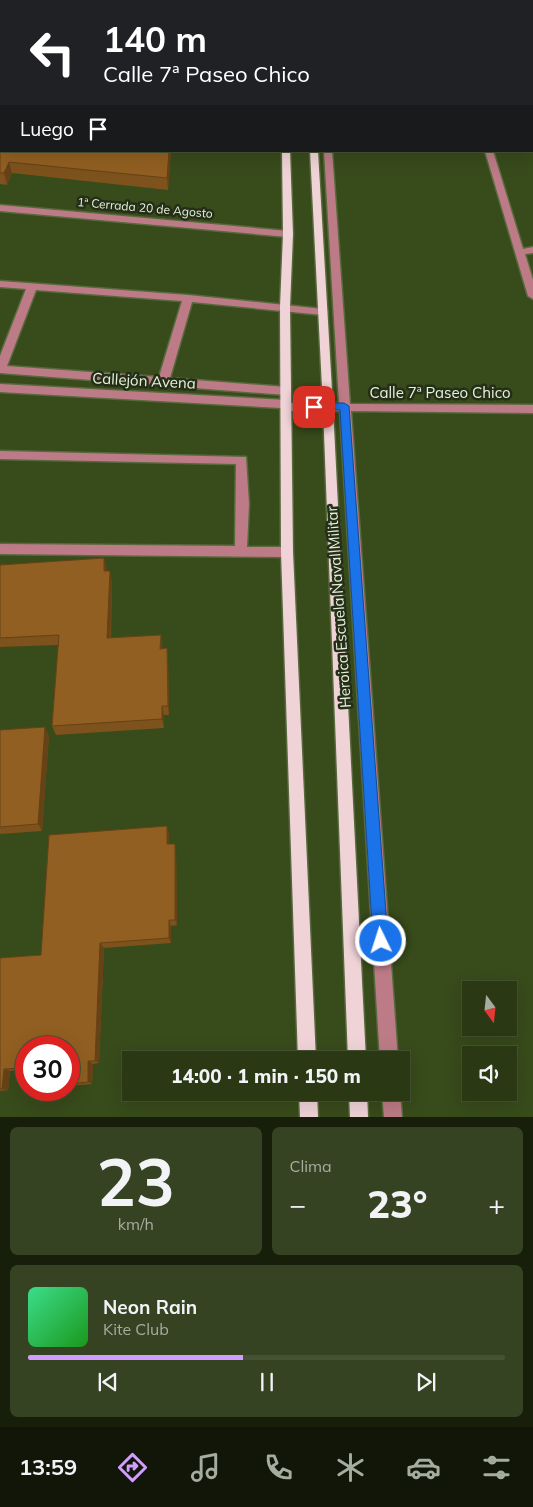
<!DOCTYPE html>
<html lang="es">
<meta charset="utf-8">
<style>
:root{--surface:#2a3814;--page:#364322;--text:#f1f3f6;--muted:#a5aca0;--line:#465234;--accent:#d19dfe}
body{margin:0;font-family:Mulish,sans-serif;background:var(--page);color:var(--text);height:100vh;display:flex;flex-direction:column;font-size:19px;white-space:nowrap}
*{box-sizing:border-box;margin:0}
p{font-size:16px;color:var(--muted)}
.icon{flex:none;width:28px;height:28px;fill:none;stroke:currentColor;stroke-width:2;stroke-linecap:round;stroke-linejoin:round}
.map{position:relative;height:1117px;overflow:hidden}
.side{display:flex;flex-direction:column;gap:10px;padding:10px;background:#171f0b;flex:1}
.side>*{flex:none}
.top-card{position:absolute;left:0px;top:0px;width:534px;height:152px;box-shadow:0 5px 20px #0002,0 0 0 1px var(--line);background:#202124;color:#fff;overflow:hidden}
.needle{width:32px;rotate:165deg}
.controls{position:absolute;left:462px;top:981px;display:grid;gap:10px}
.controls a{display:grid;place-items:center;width:55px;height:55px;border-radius:0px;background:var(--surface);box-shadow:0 5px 20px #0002,0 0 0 1px var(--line);font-size:25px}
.speed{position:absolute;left:15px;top:1036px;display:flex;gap:10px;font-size:25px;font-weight:700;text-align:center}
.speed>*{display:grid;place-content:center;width:65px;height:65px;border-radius:50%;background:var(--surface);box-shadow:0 5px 20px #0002,0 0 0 1px var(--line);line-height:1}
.speed .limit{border:8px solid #d22;background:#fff;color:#111}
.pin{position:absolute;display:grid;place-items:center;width:42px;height:42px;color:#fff;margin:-21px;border-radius:10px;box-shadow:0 2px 8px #0006}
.me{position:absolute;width:55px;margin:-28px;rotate:356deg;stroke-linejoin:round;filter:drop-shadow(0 0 4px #0008)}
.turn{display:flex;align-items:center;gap:18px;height:105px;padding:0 20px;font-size:22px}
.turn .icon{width:65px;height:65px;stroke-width:2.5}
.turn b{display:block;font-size:35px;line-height:42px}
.then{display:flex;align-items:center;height:48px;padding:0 20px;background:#0003;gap:10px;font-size:19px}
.big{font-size:38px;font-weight:800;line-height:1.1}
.side .widget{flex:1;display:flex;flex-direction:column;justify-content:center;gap:8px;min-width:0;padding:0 18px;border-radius:8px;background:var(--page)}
.side .dial{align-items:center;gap:0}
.dial b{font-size:65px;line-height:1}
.song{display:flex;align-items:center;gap:15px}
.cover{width:60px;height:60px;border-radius:8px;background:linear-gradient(135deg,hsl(150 70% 55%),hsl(120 70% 35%))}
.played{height:5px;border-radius:2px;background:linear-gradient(90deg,var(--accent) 45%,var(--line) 45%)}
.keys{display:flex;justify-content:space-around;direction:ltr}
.heat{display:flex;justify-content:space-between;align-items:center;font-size:28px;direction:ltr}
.side .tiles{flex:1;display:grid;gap:10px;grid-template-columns:1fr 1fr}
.widget:last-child{grid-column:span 2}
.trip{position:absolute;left:122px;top:1051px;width:288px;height:50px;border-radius:0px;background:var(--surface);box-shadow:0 5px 20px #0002,0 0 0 1px var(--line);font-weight:800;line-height:50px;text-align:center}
.dock{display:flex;height:80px;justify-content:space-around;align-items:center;background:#111608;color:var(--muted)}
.dock .icon{width:35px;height:35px}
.dock .current{color:var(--accent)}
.dock b{font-size:22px;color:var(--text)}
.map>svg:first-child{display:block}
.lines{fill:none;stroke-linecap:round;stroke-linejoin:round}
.minor-casing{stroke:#57693d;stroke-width:3}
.major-casing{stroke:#57693d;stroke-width:3}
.minor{fill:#bc7b86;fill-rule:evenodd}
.major{fill:#efd3d7;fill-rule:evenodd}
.wall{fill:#7d521c}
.shaded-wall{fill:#664217}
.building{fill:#915f21;stroke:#664217}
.route{fill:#1a73e8;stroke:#114b97}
.labels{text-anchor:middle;stroke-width:5;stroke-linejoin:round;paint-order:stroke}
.far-street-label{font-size:12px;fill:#e5f2d7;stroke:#252e19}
.street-label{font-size:15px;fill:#e5f2d7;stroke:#252e19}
</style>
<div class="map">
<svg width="533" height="1117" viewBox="0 0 533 1117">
<rect width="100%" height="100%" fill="#384b1b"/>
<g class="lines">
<defs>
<g id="minor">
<rect x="440" y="0" width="6" height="1"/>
<path d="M324 151H332L350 404 533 405V413L351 411 398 1060H380L340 411H286L281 408 0 392V384L286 400 291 403H339Z"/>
<path d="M485 151H493L523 249 533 247V253L525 254 533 280V299L528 296Z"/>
<path d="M0 205 288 231 293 234 288 237 0 211Z"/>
<path d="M0 281 188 295 323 309 328 312 323 315 192 302 170 378 286 387 291 391 286 395 0 373V356L26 289 0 287ZM36 290 182 301 159 377 7 366Z"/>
<path d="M0 451 246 457 249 504 247 547H287L291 548 293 552 291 556 287 557 0 554V544L235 546 236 464 0 459Z"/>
<path d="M382 1092H400L402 1117H384Z"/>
</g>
<g id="major">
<rect x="292" y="0" width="6" height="1"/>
<path d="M282 151H290L293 234 290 307 293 552 316 1060H298L281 552 280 307 283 234Z"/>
<path d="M310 151H318L333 407 366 1060H348L323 407Z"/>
<path d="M299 1092H317L318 1117H300Z"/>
<path d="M349 1092H367L368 1117H350Z"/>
</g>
</defs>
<!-- minor casing -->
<use href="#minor" class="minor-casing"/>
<!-- major casing -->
<use href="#major" class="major-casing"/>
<!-- minor -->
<use href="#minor" class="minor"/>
<!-- major -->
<use href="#major" class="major"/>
</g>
<!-- wall -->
<g class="wall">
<path d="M0 0H269V1H1V48H0Z"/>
<path d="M0 125 1 151H171L168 190 12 173 7 185 0 184Z"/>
<path d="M0 565 107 569V571L112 581 111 638 161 635 162 644V649L167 648 168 658 169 715H164V728L56 735 52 726 58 645 0 647Z"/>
<path d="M0 730 49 735 42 831 0 834Z"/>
<path d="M169 833V844L176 850 177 925 171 926V943L104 948 99 1063 93 1064 92 1084 69 1086V1048H26V1070L10 1071 8 1090 0 1091V958L41 955Z"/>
</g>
<!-- shaded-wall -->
<g class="shaded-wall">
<path d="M169 151H171L168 190 167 178Z"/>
<path d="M9 162 12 173 7 185 4 173Z"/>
<path d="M104 558 107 569 106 581 104 571Z"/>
<path d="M110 571 112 581 110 648 107 638Z"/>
<path d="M161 635 162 644V658L160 649Z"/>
<path d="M167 648 168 658 169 715 168 706Z"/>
<path d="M162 706 164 715V728L162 719Z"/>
<path d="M45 727 49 735 42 831 38 824Z"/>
<path d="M167 826 169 833V850L167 844Z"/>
<path d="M175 844 176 850 177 925 175 920Z"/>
<path d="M169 920 171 926V943L169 938Z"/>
<path d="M100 943 104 948 99 1063 95 1061Z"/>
<path d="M88 1061 93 1064 92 1084 88 1082Z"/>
<path d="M4 1069 10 1071 8 1090 2 1089Z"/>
</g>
<!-- building -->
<g class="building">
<path d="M0 0H268V1H1V37H0Z"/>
<path d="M340 0H369V1H338Z"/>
<path d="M511 0H533V105L532 1H512Z"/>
<path d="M0 125H1V151H169L167 178 9 162 4 173H0Z"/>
<path d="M104 558V571H110L107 638 161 635 160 649 167 648 168 706H162V719L52 726 59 635 0 638V565Z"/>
<path d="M45 727 38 824 0 827V730Z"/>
<path d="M167 826V844H175V920H169V938L100 943 95 1061H88V1082L69 1084V1048H26V1068L4 1069 2 1089H0V958L41 955 49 835Z"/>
</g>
<!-- route -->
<path class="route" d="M314 403H344L349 406 388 941 386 946 381 949 375 946 373 941 340 410 311 409V404Z"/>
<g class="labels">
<!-- far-street labels -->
<g class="far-street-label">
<text transform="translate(145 208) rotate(5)" y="4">1ª Cerrada 20 de Agosto</text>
</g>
<!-- street labels -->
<g class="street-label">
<text transform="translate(144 381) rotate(3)" y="5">Callejón Avena</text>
<text x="440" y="398">Calle 7ª Paseo Chico</text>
<text transform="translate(339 607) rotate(-94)" y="5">Heroica Escuela Naval Militar</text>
</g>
</g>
</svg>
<div class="controls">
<a><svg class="needle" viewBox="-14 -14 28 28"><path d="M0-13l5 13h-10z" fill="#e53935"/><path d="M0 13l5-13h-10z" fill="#a5aca0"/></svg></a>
<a><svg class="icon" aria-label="sound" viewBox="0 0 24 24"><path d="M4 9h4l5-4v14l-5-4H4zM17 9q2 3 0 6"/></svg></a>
</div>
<div class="speed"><div class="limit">30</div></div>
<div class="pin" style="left:314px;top:407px;background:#d93025"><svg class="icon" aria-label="arrive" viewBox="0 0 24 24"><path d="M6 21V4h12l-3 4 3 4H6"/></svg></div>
<svg class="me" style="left:381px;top:941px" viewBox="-20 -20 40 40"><circle r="17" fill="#1a73e8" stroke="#fff" stroke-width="3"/><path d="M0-11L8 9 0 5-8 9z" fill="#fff"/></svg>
<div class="trip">14:00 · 1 min · 150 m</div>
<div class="top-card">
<div class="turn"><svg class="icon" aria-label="left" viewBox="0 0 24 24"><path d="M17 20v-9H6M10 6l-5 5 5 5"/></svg><div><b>140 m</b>Calle 7ª Paseo Chico</div></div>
<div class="then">Luego<svg class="icon" aria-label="arrive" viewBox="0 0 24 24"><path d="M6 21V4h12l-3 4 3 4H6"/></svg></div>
</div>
</div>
<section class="side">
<div class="tiles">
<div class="widget dial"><b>23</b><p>km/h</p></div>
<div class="widget"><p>Clima</p>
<div class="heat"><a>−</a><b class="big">23°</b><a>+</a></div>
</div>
<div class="widget">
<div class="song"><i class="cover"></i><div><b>Neon Rain</b><p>Kite Club</p></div></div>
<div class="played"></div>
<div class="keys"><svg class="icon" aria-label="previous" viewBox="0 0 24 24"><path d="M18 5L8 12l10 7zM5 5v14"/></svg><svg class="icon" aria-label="pause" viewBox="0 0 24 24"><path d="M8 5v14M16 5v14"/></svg><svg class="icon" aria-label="next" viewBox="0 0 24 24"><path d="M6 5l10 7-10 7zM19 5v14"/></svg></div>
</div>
</div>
</section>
<nav class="dock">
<b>13:59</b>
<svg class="icon current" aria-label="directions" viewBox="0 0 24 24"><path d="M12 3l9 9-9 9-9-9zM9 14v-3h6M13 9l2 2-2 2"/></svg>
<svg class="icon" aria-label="music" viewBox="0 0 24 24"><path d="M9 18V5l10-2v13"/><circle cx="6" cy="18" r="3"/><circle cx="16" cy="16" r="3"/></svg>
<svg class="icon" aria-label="phone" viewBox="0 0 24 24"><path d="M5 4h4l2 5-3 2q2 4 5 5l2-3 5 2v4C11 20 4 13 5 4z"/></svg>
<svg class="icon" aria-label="climate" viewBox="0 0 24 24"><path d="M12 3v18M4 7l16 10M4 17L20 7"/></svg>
<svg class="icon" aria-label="car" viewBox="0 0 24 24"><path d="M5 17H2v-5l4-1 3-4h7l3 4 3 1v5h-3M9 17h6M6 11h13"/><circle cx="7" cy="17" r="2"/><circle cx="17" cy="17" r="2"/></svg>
<svg class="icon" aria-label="filters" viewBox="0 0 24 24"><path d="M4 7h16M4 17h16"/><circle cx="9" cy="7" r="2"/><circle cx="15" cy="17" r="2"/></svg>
</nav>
